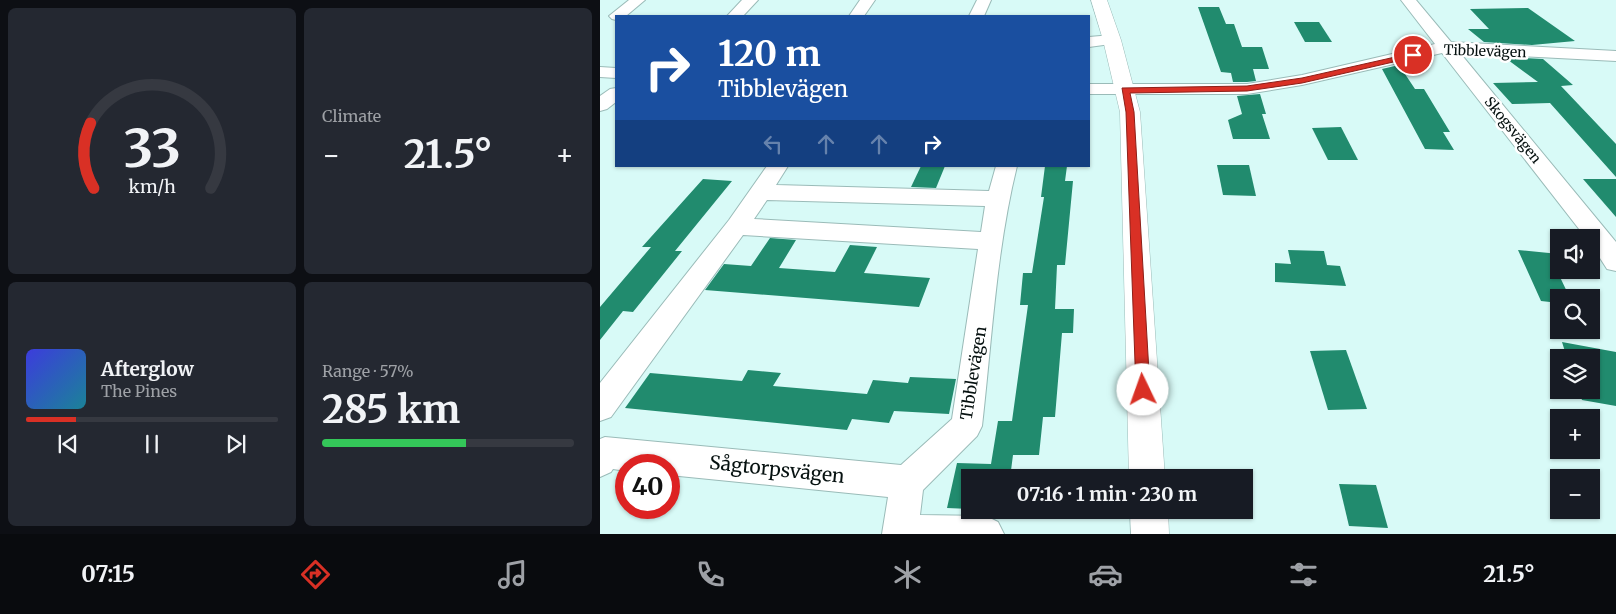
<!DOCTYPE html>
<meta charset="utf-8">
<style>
:root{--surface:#171b24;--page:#242831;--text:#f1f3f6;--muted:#9ea1a6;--line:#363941;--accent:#d93025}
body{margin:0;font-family:Merriweather,serif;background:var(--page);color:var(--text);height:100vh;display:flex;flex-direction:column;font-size:19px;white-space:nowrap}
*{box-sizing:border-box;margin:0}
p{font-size:16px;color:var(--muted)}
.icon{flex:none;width:28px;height:28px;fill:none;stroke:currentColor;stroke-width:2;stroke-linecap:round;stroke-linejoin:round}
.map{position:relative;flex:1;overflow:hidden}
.side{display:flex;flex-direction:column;gap:8px;padding:8px;background:#0d0f14;width:600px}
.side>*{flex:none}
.guide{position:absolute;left:15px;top:15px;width:475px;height:152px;border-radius:0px;box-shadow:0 1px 4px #0004;background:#1a4fa0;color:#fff;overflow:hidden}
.buttons{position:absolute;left:950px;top:229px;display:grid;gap:10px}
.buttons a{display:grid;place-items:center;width:50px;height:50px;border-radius:0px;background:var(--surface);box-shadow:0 1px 4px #0004;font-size:25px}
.speed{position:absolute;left:15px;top:454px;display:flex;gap:10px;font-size:25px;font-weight:700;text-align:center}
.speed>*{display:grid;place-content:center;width:65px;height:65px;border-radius:50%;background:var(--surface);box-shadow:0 1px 4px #0004;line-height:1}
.speed .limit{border:8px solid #d22;background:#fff;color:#111}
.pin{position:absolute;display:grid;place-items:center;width:42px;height:42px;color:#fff;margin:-21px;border:2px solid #fff;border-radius:50%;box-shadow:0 1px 5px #0007}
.me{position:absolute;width:55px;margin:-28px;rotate:357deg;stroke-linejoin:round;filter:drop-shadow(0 0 4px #0008)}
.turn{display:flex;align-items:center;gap:18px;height:105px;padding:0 20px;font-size:22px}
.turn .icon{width:65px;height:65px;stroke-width:2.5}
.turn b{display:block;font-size:35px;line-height:42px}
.lanes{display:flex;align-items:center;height:48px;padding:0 20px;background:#0003;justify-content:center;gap:25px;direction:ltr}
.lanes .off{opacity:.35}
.big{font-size:38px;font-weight:700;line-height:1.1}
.side .tile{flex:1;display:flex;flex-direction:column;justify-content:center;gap:8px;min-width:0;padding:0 18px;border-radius:8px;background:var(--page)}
.side .dial{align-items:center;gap:0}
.dial svg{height:130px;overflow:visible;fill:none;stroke:var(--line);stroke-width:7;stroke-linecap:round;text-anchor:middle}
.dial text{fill:var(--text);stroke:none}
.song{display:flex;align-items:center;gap:15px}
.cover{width:60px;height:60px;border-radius:8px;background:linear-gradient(135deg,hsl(240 70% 55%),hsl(190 70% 35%))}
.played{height:5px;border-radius:2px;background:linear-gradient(90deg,var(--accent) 20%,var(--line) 20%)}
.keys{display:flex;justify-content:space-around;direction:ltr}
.heat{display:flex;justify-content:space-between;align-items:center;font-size:28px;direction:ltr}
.charge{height:8px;border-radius:4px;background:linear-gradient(90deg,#34c759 57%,var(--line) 0)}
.side .tiles{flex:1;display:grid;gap:8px;grid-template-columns:repeat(2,1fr)}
.trip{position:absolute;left:361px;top:469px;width:292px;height:50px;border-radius:0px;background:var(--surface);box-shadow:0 1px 4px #0004;font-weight:700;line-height:50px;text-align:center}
.menu{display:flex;height:80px;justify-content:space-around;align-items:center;background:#090b0e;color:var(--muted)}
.menu .icon{width:35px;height:35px}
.menu .selected{color:var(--accent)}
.menu b{font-size:22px;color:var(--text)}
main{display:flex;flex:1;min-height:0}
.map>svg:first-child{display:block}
.building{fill:#218b6e}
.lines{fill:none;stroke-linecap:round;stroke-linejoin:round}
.street-casing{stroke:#9abbb8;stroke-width:2}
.secondary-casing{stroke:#9abbb8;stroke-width:1}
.street{fill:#fff;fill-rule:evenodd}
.secondary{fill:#fff;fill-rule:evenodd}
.route{fill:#d93025;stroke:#8d1f18}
.labels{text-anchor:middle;stroke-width:5;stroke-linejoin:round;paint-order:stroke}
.far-street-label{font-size:14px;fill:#061110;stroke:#fff}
.street-label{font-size:16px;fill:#061110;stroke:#fff}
.near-street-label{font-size:19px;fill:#061110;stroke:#fff}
</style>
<main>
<section class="side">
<div class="tiles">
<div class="tile dial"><svg viewBox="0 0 100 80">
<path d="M14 69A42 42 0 1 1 86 69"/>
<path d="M14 69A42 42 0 0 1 12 29" stroke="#d93025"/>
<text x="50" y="56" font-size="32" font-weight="700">33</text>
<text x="50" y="72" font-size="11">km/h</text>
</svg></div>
<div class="tile"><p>Climate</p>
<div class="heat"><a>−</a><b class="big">21.5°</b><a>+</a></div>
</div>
<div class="tile">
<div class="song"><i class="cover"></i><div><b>Afterglow</b><p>The Pines</p></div></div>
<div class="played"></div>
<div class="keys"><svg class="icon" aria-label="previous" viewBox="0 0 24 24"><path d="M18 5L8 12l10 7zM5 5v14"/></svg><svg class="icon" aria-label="pause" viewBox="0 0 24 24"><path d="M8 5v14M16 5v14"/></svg><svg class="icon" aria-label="next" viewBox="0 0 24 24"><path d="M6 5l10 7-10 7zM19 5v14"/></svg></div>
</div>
<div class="tile"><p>Range · 57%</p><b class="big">285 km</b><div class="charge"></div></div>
</div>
</section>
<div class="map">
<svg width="1016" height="534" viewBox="0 0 1016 534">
<rect width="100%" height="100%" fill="#d8faf7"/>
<!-- building -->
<g class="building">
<path d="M598 7H619L626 24H634L642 47H662L669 69H653L656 81 647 82H633L631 73 621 72Z"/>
<path d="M928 8 975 41 932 45 884 42 868 29H889L870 9Z"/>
<path d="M694 22H719L732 42H705Z"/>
<path d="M904 57 943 59 973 85 961 86 1016 144V177L950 103 912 104 893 83 938 82Z"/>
<path d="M799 65 815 89H824L850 132H843L854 150 825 149 782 69Z"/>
<path d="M660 94 666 114H662L670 139H633L628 120 642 114 637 96Z"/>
<path d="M741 127 758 160H728L712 128Z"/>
<path d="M617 165H649L656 196 623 195Z"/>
<path d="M321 166H345L336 188 311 187Z"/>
<path d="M445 166H467L465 181H473L465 265H457L455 309H474L473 333H462L455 417H443L439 455H413L410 478H370V509L347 508 357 463 391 464 398 421H412L428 305H420L423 273H432L444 197H441Z"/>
<path d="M103 179 132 181 75 251H82L33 312 23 311 0 340V307L51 247H42Z"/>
<path d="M983 179H1016V217Z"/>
<path d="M170 238 196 240 179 268 235 272 250 245 277 247 264 273 330 278 319 307 105 290 124 264 151 266Z"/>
<path d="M688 250 724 251 727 265 740 266 746 286 675 282V263L691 264Z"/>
<path d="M918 250 959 254V275L970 298H959V303L941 301Z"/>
<path d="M962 342 1016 352V406L982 400 978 390H991V358H967Z"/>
<path d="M746 350 767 409 728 410 710 351Z"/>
<path d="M148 370 181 373 173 386 267 394 273 380 308 383 310 377 356 379 349 414 294 411 289 423 252 419 247 430 25 408 50 373 142 381Z"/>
<path d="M739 484 776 485 788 528 749 526Z"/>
</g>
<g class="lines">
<defs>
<g id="street">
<path d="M29 0H45L26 16H16V20L12 19 9 16Z"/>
<path d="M142 0H158L143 16H127Z"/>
<path d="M260 0H275L264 16H249Z"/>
<path d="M377 0H391L384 16H369Z"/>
<path d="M801 0H816L851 42 1016 51V61L860 53 1011 236 1016 242V271L1007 269 991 244V238H986L842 53 702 85 647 94H489V84H647L702 75 835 44Z"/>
<path d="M512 35 518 37 520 40 518 43 489 47V37Z"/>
<path d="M0 67 16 68V78L0 77Z"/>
<path d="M16 88V102L7 109 0 111V96L10 89Z"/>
<path d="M167 166H188L176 185 389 191 396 166H417C396 251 392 340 382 426L377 436 323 490 320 515 386 516 398 522 404 534H282L288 497 69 475V465H26V471L13 469 11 472 0 477V439L5 437 301 465 352 419 378 249 143 235 11 417 0 421V383L129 220ZM167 200 385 206 381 232 154 219Z"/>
</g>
<g id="secondary">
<path d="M491 0H507L521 40 540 112 565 478H529L520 112 503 40Z"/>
<path d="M530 510H568L569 534H531Z"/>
</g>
</defs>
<!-- street casing -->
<use href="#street" class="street-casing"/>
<!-- secondary casing -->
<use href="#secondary" class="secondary-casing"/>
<!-- street -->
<use href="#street" class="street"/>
<!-- secondary -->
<use href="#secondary" class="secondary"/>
</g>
<!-- route -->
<path class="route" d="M813 53 816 55 815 57 702 83 647 91 530 93 534 112 550 390 548 394 543 396 538 394 536 390 526 112 522 88 647 86 702 78Z"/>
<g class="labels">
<!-- far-street labels -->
<g class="far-street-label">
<text transform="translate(885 51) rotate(2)" y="5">Tibblevägen</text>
<text transform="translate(913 130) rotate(51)" y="5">Skogsvägen</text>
</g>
<!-- street labels -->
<g class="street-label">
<text transform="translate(373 373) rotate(-81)" y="6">Tibblevägen</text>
</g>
<!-- near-street labels -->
<g class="near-street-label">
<text transform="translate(177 469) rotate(6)" y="7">Sågtorpsvägen</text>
</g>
</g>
</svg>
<div class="buttons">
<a><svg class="icon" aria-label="sound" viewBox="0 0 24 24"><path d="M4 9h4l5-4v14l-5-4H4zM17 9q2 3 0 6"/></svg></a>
<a><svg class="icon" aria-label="search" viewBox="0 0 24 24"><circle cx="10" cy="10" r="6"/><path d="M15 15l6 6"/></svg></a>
<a><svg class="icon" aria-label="layers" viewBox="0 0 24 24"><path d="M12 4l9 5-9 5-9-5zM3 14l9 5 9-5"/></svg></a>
<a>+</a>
<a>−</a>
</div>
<div class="speed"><div class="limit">40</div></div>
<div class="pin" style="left:813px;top:55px;background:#d93025"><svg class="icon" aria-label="arrive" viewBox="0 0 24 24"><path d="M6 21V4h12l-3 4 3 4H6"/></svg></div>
<svg class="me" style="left:543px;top:390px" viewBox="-20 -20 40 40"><circle r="19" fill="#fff"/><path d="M0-13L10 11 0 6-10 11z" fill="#d93025"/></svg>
<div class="trip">07:16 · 1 min · 230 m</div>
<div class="guide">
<div class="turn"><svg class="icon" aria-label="right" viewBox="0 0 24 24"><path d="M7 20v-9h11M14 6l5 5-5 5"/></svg><div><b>120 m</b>Tibblevägen</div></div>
<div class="lanes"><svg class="icon off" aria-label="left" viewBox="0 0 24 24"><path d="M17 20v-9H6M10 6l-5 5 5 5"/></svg><svg class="icon off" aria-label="ahead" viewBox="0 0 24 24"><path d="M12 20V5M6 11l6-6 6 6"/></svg><svg class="icon off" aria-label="ahead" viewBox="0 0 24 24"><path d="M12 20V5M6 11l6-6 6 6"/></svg><svg class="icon" aria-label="right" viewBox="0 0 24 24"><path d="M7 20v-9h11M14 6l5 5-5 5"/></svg></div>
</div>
</div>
</main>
<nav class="menu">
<b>07:15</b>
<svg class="icon selected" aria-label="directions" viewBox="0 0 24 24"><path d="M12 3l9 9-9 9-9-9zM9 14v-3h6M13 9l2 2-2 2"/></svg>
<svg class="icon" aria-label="music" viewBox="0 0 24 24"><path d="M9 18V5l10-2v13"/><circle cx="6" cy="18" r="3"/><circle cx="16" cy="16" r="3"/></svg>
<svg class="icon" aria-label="phone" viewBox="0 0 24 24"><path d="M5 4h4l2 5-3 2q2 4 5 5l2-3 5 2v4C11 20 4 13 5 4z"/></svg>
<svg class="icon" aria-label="climate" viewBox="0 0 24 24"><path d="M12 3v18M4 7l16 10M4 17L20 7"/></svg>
<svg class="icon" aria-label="car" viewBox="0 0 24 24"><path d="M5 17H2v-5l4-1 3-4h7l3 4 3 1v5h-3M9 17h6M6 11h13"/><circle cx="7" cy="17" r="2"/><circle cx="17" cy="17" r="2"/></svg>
<svg class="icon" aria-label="filters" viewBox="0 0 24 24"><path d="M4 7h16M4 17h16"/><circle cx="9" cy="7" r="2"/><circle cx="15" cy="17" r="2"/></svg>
<b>21.5°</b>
</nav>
